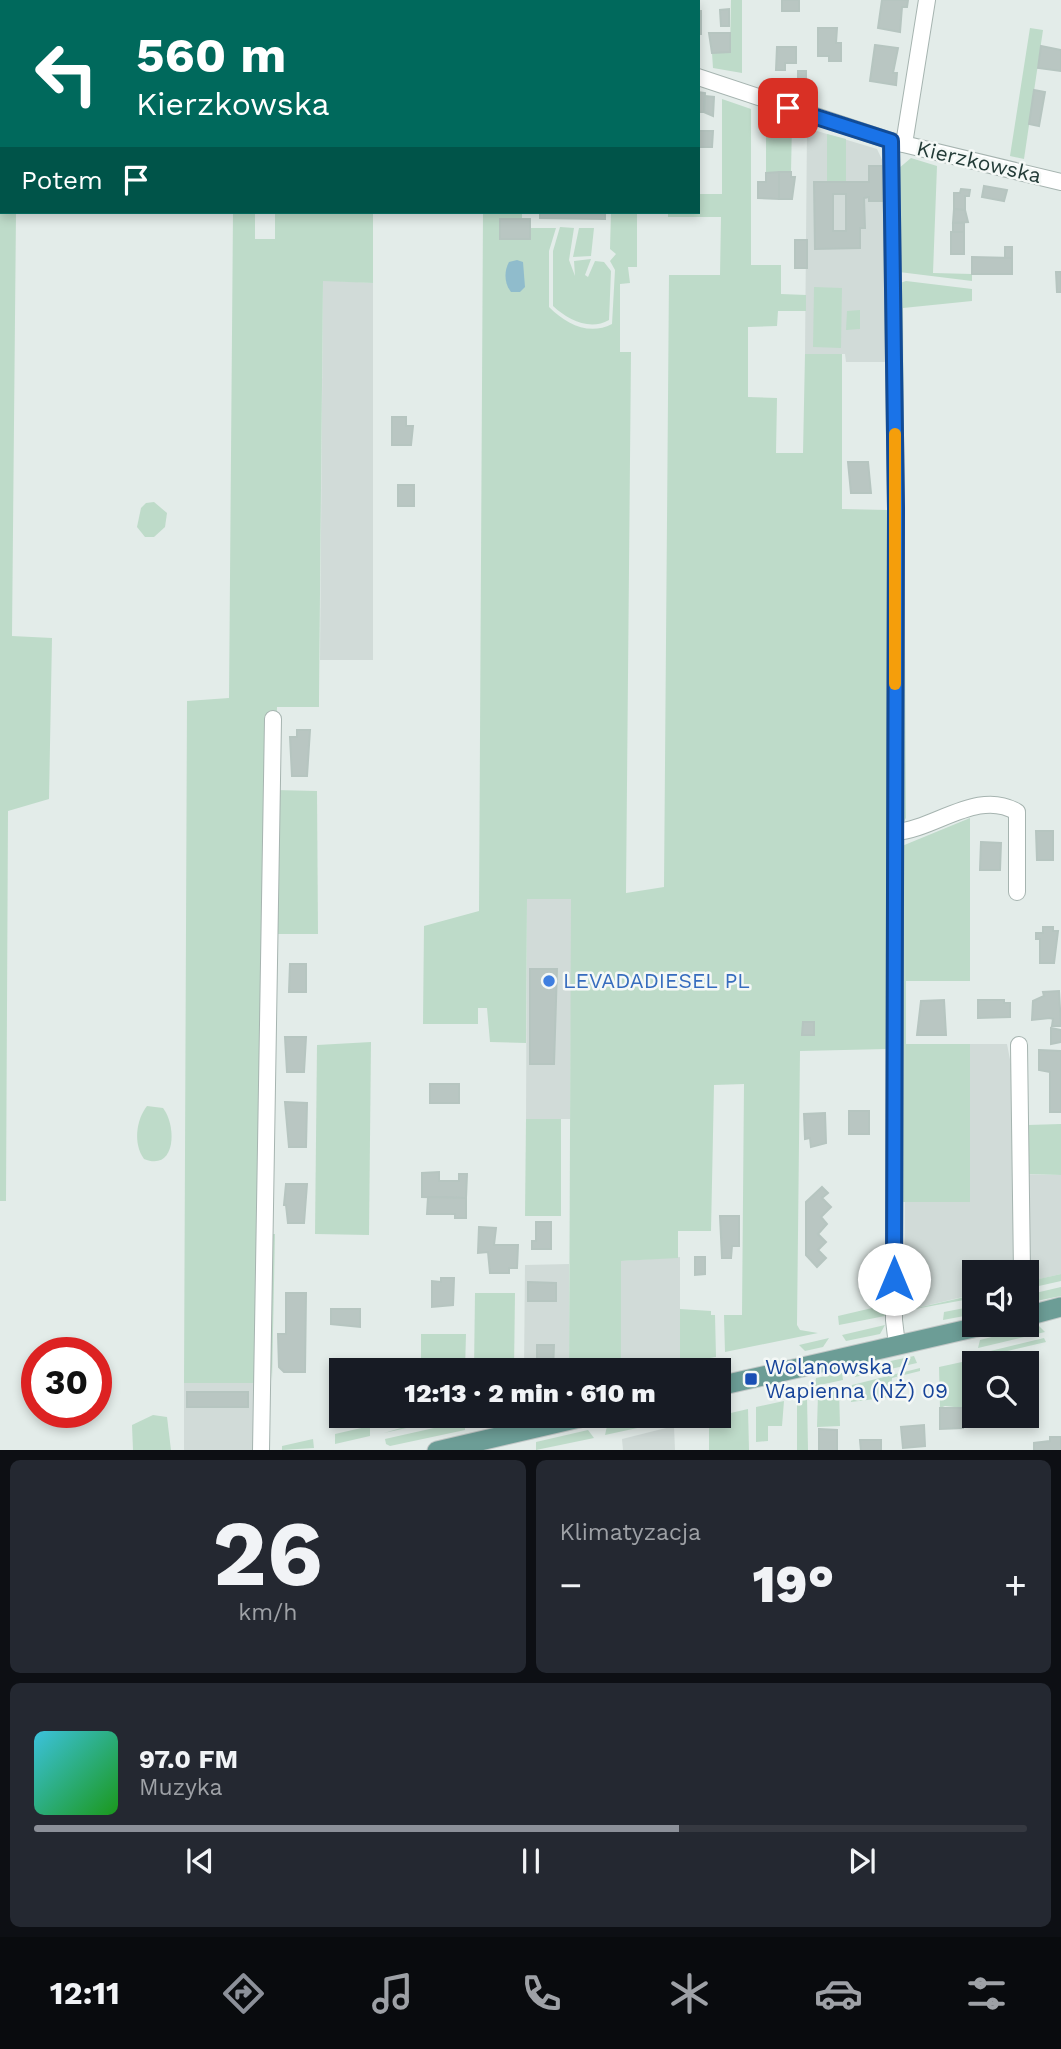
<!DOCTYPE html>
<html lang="pl">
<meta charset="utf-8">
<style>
:root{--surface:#171b24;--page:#242831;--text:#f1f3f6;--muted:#9ea1a6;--line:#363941;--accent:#8c9099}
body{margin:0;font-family:"Work Sans",sans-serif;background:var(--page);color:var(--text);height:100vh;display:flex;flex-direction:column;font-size:26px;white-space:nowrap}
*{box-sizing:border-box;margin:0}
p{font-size:23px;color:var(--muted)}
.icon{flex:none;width:38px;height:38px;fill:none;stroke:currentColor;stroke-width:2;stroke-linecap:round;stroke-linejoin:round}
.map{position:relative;height:1450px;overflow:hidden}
.details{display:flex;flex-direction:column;gap:10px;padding:10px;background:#0d0f14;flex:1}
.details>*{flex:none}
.guide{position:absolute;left:0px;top:0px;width:700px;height:214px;box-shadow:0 4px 10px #0003;background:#00695c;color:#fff;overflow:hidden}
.buttons{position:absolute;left:962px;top:1260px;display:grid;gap:14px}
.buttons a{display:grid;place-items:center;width:77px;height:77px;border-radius:0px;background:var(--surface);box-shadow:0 4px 10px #0003;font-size:35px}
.speed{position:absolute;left:21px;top:1337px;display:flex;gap:14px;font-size:35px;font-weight:700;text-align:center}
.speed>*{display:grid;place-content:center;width:91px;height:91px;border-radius:50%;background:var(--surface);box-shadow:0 4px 10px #0003;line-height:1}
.speed .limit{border:10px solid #d22;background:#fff;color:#111}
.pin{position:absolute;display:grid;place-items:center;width:60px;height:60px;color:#fff;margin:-30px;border-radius:14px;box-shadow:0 4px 10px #0006}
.me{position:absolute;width:77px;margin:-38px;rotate:0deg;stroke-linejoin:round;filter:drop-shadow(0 0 5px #0008)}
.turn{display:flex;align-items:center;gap:24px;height:147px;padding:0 21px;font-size:32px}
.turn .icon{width:91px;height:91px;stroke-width:2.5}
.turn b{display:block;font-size:49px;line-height:60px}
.then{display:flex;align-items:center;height:66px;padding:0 21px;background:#0003;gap:14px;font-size:26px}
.big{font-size:52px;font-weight:800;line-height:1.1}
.details .tile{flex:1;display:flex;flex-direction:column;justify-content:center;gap:10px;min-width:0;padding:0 24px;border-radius:10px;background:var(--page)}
.details .dial{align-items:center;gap:0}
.dial b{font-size:91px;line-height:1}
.song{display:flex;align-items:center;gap:21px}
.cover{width:84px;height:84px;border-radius:10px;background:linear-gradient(135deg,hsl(190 70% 55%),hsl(120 70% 35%))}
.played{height:7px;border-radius:4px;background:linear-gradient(90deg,var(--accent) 65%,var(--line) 65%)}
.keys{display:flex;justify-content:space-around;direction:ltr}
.heat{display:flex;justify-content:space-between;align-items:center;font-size:38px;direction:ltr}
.details .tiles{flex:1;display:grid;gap:10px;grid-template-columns:1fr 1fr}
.tile:last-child{grid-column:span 2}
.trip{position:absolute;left:329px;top:1358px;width:402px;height:70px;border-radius:0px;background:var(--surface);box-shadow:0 4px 10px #0003;font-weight:800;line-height:70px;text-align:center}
.tabs{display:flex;height:112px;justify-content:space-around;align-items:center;background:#090b0e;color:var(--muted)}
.tabs .icon{width:49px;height:49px}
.tabs .active{color:var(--accent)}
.tabs b{font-size:32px;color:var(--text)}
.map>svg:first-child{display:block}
.built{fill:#d1dbd8}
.green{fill:#bedbc9}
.water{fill:#90bccc}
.building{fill:#b9c6c2;stroke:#b6c5c0;stroke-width:2;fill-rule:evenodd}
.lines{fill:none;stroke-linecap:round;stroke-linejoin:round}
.minor-casing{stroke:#a6b4b0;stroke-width:18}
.major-casing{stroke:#c2c8c7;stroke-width:21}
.minor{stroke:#fff;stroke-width:16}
.major{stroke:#6c9d96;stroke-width:19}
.route-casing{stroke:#114b97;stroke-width:18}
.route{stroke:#1a73e8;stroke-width:12}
.slow{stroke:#f59e0b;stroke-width:12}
.shop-dot{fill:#3f7fe0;stroke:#f4f8f6;stroke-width:2.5}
.transit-dot{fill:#1a4fb4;stroke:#f4f8f6;stroke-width:2.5}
.labels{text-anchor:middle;stroke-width:5;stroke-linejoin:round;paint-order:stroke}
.street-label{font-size:21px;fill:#243c38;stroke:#f4f8f6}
.shop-label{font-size:21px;fill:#366cbe;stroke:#f4f8f6;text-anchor:start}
.transit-label{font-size:21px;fill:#164399;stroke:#f4f8f6;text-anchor:start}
</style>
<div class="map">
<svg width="1061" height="1451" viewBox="0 0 1061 1451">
<rect width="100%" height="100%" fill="#e3ece9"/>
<!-- built -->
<g class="built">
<path d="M807 128 877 149 887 170V362H846L845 354H805Z"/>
<path d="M323 280 373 283V660H320Z"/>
<path d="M527 899H572L570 1119H526Z"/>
<path d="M970 1044H1007L1012 1070 1013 1174 1061 1175V1274L1027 1282V1272H975V1294L904 1311 905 1202H970Z"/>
<path d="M680 1257V1363L649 1370H621V1261Z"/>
<path d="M569 1264V1370H524L525 1265Z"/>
<path d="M184 1383H254L253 1450H184Z"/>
<path d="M674 1426 675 1450H623L622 1439Z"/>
</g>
<!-- green -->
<g class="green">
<path d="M0 0H19L2 2V212H16L12 636 52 638 49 799 8 811 6 1201H0Z"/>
<path d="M731 0H742V73L713 68 712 53 730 52Z"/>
<path d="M1030 28 1043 30 1024 159 1010 156Z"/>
<path d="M722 99 751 109V265H781V294L806 295V311H778L777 326 748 327V397L777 398 776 453H803L805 354H842V509L887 510 890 519 887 1049 800 1051 797 1325 800 1330 818 1333 725 1352 724 1315H742L744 1084 714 1085 711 1231H678V1258L621 1261V1370H569L571 899H527L526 1043 490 1042 487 1008H478V1024H423L424 926 479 911 483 212H522V219H500V239H529L530 228H556L549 251V307C566 324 589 336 612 324L615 270 610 261 616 254 610 249 611 212H637V267H628L630 283 620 284V352H631L626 893 664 887 669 275H720L721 217H668V212H698V194H722Z"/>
<path d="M766 114 792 123 791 172 766 173Z"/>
<path d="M827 134 846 139V182H827Z"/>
<path d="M911 158 937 166 933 273 972 274V281L899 272 898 169Z"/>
<path d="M233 212H255V239H275V212H373V283L323 281 319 698V707H277L254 1383H184L187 701 229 698Z"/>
<path d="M560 227 574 228 569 260 575 276 574 261 591 259 585 275 588 277 595 261 604 262 611 271 609 320C590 331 568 320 553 306V251Z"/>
<path d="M579 228H594L591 256 573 257Z"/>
<path d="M906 281 972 289V301L903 308 906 818 902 825 900 283Z"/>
<path d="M814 287 842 288 841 348 813 347Z"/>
<path d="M860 310V329L846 330 847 311Z"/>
<path d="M154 502 167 513 165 527 154 537H145L137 527 141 508 146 503Z"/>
<path d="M275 790 317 791 318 934H276Z"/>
<path d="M970 818V981H906V1044H970V1202H899L902 846Z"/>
<path d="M371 1042 369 1235 315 1234 317 1045Z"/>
<path d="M147 1106 163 1108C177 1126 176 1172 144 1159 133 1144 136 1120 147 1106Z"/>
<path d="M526 1119H561V1216H525Z"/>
<path d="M1061 1124V1175L1029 1174 1028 1125Z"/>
<path d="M270 1234H275L272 1381 269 1336Z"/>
<path d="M1061 1274V1281L1030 1288V1281Z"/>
<path d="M1061 1287V1296L1036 1301 1031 1294Z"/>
<path d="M475 1293H515L514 1370H474Z"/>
<path d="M975 1294V1298L904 1311 969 1296Z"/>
<path d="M885 1305V1316L839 1325 838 1316Z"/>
<path d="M975 1306V1314L943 1320 944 1312Z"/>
<path d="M680 1309 711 1311V1315H715L716 1357 680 1363Z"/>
<path d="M885 1325 880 1334 846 1341 842 1335Z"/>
<path d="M1038 1325 1045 1332 978 1348 980 1340Z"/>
<path d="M421 1334H466L465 1370H421Z"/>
<path d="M829 1338 823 1347 805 1351 799 1345Z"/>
<path d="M1044 1338 1046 1342 978 1358V1354Z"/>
<path d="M914 1356 917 1363 855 1377 854 1372 858 1368Z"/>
<path d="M962 1362 963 1408 945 1406 940 1408 939 1367Z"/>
<path d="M920 1368V1371L892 1378 891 1397 851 1402 852 1385Z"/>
<path d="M842 1373 843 1380 815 1386 816 1378Z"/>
<path d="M839 1389 840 1426 817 1427 818 1394Z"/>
<path d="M807 1396 808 1450H797V1398Z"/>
<path d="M784 1401 782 1426H768V1441L756 1442V1407Z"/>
<path d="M748 1409 749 1450H709V1418Z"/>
<path d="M153 1415 167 1417 171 1450H133L132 1425Z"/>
<path d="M421 1416H460L384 1433 421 1422Z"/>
<path d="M487 1416H516L483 1426 477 1418Z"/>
<path d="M635 1420 642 1427 605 1435 607 1426Z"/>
<path d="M465 1421V1430L390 1446 386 1444 385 1439Z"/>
<path d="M370 1426V1436L335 1444V1434Z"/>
<path d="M588 1430 594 1438 536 1450V1442Z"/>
<path d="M313 1439 314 1448 282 1450V1446Z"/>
</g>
<!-- water -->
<path class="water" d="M517 260 523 262 525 287 520 292H511C504 283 504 271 509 262Z"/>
<!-- building -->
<g class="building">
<path d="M152 0H188L152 2Z"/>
<rect x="782" y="0" width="17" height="11"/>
<path d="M882 0H908L907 7H902L900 32 878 28Z"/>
<path d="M729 9V26H721L720 10Z"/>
<rect x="698" y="11" width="3" height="23"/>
<path d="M818 28H837L836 43H841V61H829V56H818Z"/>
<path d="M709 33H730V52L712 53Z"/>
<path d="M875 45 898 48 893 73H897L896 85 870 81Z"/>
<path d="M1041 46 1061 50V71L1038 68Z"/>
<path d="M777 47H796V63H785V70H776Z"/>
<rect x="798" y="71" width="8" height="17"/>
<path d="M1034 90 1045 92 1039 126 1029 124Z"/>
<path d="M698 92 705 93 704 112H698Z"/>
<path d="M705 96 714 97 713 116 704 112Z"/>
<path d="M698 131H713L712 147H698Z"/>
<path d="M869 166H882V201H869V197L864 198 865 228H860V248L815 249 814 182H869ZM833 194H846V231H833Z"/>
<path d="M779 172V199L758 198V182H766V173Z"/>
<path d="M779 172H791V177H795L792 199H779Z"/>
<path d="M984 186 1007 190 1004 201 982 197Z"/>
<path d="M961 189 970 190 969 196H965V210L954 209V193H960Z"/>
<path d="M954 209 965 210 968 222 953 223Z"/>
<path d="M540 212H605V219L540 218Z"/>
<rect x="500" y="219" width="30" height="20"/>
<rect x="953" y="223" width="11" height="9"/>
<rect x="951" y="232" width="13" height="22"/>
<rect x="795" y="240" width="12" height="28"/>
<rect x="1005" y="247" width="7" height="11"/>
<path d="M972 257 1012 258V274H972Z"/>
<path d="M1056 272H1061V292H1057Z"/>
<path d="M392 417H406V426H413L411 445H392Z"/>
<path d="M848 462H868L871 493H851Z"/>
<rect x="398" y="485" width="16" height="21"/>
<path d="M297 730H310L307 776H292L290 737H297Z"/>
<path d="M1036 831H1053V860H1037Z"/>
<path d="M981 842 1001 843 1000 870H980Z"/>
<path d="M1043 927H1053V931H1058L1054 963H1040V939H1036V933H1043Z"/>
<path d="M290 964H306V992H289Z"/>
<path d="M530 969H557L554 1064H530Z"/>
<path d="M1059 991 1061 1026H1052L1053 1019 1050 1018 1032 1020 1033 1001 1044 996 1043 992Z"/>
<path d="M944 1000 946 1035H917L921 1001Z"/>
<path d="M978 1000H1004V1003H1010V1017L978 1018Z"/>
<path d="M803 1022H814V1035H802Z"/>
<path d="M1051 1028 1061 1030V1042L1051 1044Z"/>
<path d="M285 1037H306L304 1072H287Z"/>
<path d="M1039 1050 1061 1051V1112H1050V1072L1039 1070Z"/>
<rect x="430" y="1084" width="29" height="19"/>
<path d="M285 1102 307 1103 306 1147H289Z"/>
<rect x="849" y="1111" width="20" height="23"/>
<path d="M825 1113 826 1143 811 1147 810 1138 805 1139 804 1114Z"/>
<path d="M439 1172V1181H459V1174H467L466 1198 422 1197V1173Z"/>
<path d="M286 1184H307L304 1223H288L286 1205H284Z"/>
<path d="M822 1187 828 1193 822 1198 831 1207 821 1217 827 1224 818 1234 826 1242 818 1250 826 1258 817 1267 806 1255V1202Z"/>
<path d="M428 1197 466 1198V1218H455V1214H427Z"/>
<path d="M720 1216H739V1246H732L731 1258H722Z"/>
<path d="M536 1222H551V1249H532V1241H536Z"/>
<path d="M479 1227 496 1228 494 1245H518L517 1268H509V1273H490L488 1252 478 1253Z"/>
<path d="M695 1257H705V1274L695 1275Z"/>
<path d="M441 1278H454L453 1305 432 1307V1281L441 1282Z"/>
<path d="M528 1282 556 1283V1301H528Z"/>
<path d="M286 1293H306L305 1372H284L279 1367 278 1334H286Z"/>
<path d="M331 1309H360V1327L331 1324Z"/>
<path d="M537 1345H554L553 1370H537Z"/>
<rect x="348" y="1362" width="14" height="8"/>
<rect x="187" y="1392" width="61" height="15"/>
<path d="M940 1408H963V1428L940 1429Z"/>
<path d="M924 1425 925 1446 903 1448 901 1427Z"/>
<path d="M819 1429 837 1430V1451H819Z"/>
<path d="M1050 1437H1061V1451H1034V1443L1050 1441Z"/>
<path d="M860 1440H881V1451H861Z"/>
</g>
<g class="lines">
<defs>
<g id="minor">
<path d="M449 0 454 2"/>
<path d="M582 2V0"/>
<path d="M698 77 891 141 1061 182"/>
<path d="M891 141 896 508 894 1320 897 1345"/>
<path d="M904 144 927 0"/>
<path d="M895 832C934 830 978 788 1017 812V892"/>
<path d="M1019 1045 1022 1272"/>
<path d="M261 1451 273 719"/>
</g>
<g id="major">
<path d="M1027 1316 1061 1307"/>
<path d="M719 1386 986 1325"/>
<path d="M437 1451 588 1416"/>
</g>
</defs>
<!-- minor casing -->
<use href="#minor" class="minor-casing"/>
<!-- major casing -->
<use href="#major" class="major-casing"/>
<!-- minor -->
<use href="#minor" class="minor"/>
<!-- major -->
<use href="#major" class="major"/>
</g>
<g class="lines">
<defs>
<path id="route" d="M788 108 891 141 896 508 894 1279"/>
</defs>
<!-- route casing -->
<use href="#route" class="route-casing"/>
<!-- route -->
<use href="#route" class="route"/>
<!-- slow -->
<path class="slow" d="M895 434V684"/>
</g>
<!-- markers -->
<circle class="shop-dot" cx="549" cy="981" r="7"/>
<rect class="transit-dot" x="744" y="1372" width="14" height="14" rx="3.5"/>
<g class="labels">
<!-- street labels -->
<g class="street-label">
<text transform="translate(979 162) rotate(13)" y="7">Kierzkowska</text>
</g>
<!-- shop labels -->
<g class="shop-label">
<text x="563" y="988">LEVADADIESEL PL</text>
</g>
<!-- transit labels -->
<g class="transit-label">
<text x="765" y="1374">Wolanowska /<tspan x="765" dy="24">Wapienna (NŻ) 09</tspan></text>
</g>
</g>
</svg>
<div class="buttons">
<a><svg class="icon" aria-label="sound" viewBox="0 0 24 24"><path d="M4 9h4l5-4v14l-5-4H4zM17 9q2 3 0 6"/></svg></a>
<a><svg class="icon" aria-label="search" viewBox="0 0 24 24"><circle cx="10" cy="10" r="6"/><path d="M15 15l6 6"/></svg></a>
</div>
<div class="speed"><div class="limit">30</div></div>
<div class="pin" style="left:788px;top:108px;background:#d93025"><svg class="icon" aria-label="arrive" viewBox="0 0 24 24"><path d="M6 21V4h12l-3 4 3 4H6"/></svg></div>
<svg class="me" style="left:894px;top:1279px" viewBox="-20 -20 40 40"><circle r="19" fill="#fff"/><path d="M0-13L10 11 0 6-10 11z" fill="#1a73e8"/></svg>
<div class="trip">12:13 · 2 min · 610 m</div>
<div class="guide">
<div class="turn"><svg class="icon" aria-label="left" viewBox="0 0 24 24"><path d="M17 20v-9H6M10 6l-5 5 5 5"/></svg><div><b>560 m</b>Kierzkowska</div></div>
<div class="then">Potem<svg class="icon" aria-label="arrive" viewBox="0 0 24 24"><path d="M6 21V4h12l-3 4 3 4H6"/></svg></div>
</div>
</div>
<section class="details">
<div class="tiles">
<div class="tile dial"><b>26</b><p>km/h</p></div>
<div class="tile"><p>Klimatyzacja</p>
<div class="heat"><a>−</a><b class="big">19°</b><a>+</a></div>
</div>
<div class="tile">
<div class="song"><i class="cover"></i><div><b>97.0 FM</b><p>Muzyka</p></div></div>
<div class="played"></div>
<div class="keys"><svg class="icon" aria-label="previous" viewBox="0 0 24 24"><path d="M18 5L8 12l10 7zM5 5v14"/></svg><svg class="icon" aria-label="pause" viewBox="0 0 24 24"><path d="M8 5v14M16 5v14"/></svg><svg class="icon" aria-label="next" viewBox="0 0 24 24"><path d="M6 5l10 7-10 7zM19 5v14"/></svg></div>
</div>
</div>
</section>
<nav class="tabs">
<b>12:11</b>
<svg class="icon active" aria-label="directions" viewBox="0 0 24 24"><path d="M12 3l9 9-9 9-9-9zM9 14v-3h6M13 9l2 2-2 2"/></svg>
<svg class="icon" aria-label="music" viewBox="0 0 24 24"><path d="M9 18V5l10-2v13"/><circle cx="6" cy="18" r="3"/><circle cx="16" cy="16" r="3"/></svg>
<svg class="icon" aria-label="phone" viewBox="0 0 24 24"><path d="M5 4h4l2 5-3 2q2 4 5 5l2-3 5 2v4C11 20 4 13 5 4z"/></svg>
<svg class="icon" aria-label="climate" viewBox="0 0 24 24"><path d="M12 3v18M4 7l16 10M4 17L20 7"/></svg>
<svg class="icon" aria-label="car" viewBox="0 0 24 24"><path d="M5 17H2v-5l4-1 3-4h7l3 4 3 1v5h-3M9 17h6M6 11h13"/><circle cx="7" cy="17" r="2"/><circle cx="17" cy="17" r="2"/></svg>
<svg class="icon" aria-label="filters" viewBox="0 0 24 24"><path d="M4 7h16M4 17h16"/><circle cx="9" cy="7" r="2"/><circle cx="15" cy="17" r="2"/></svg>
</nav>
